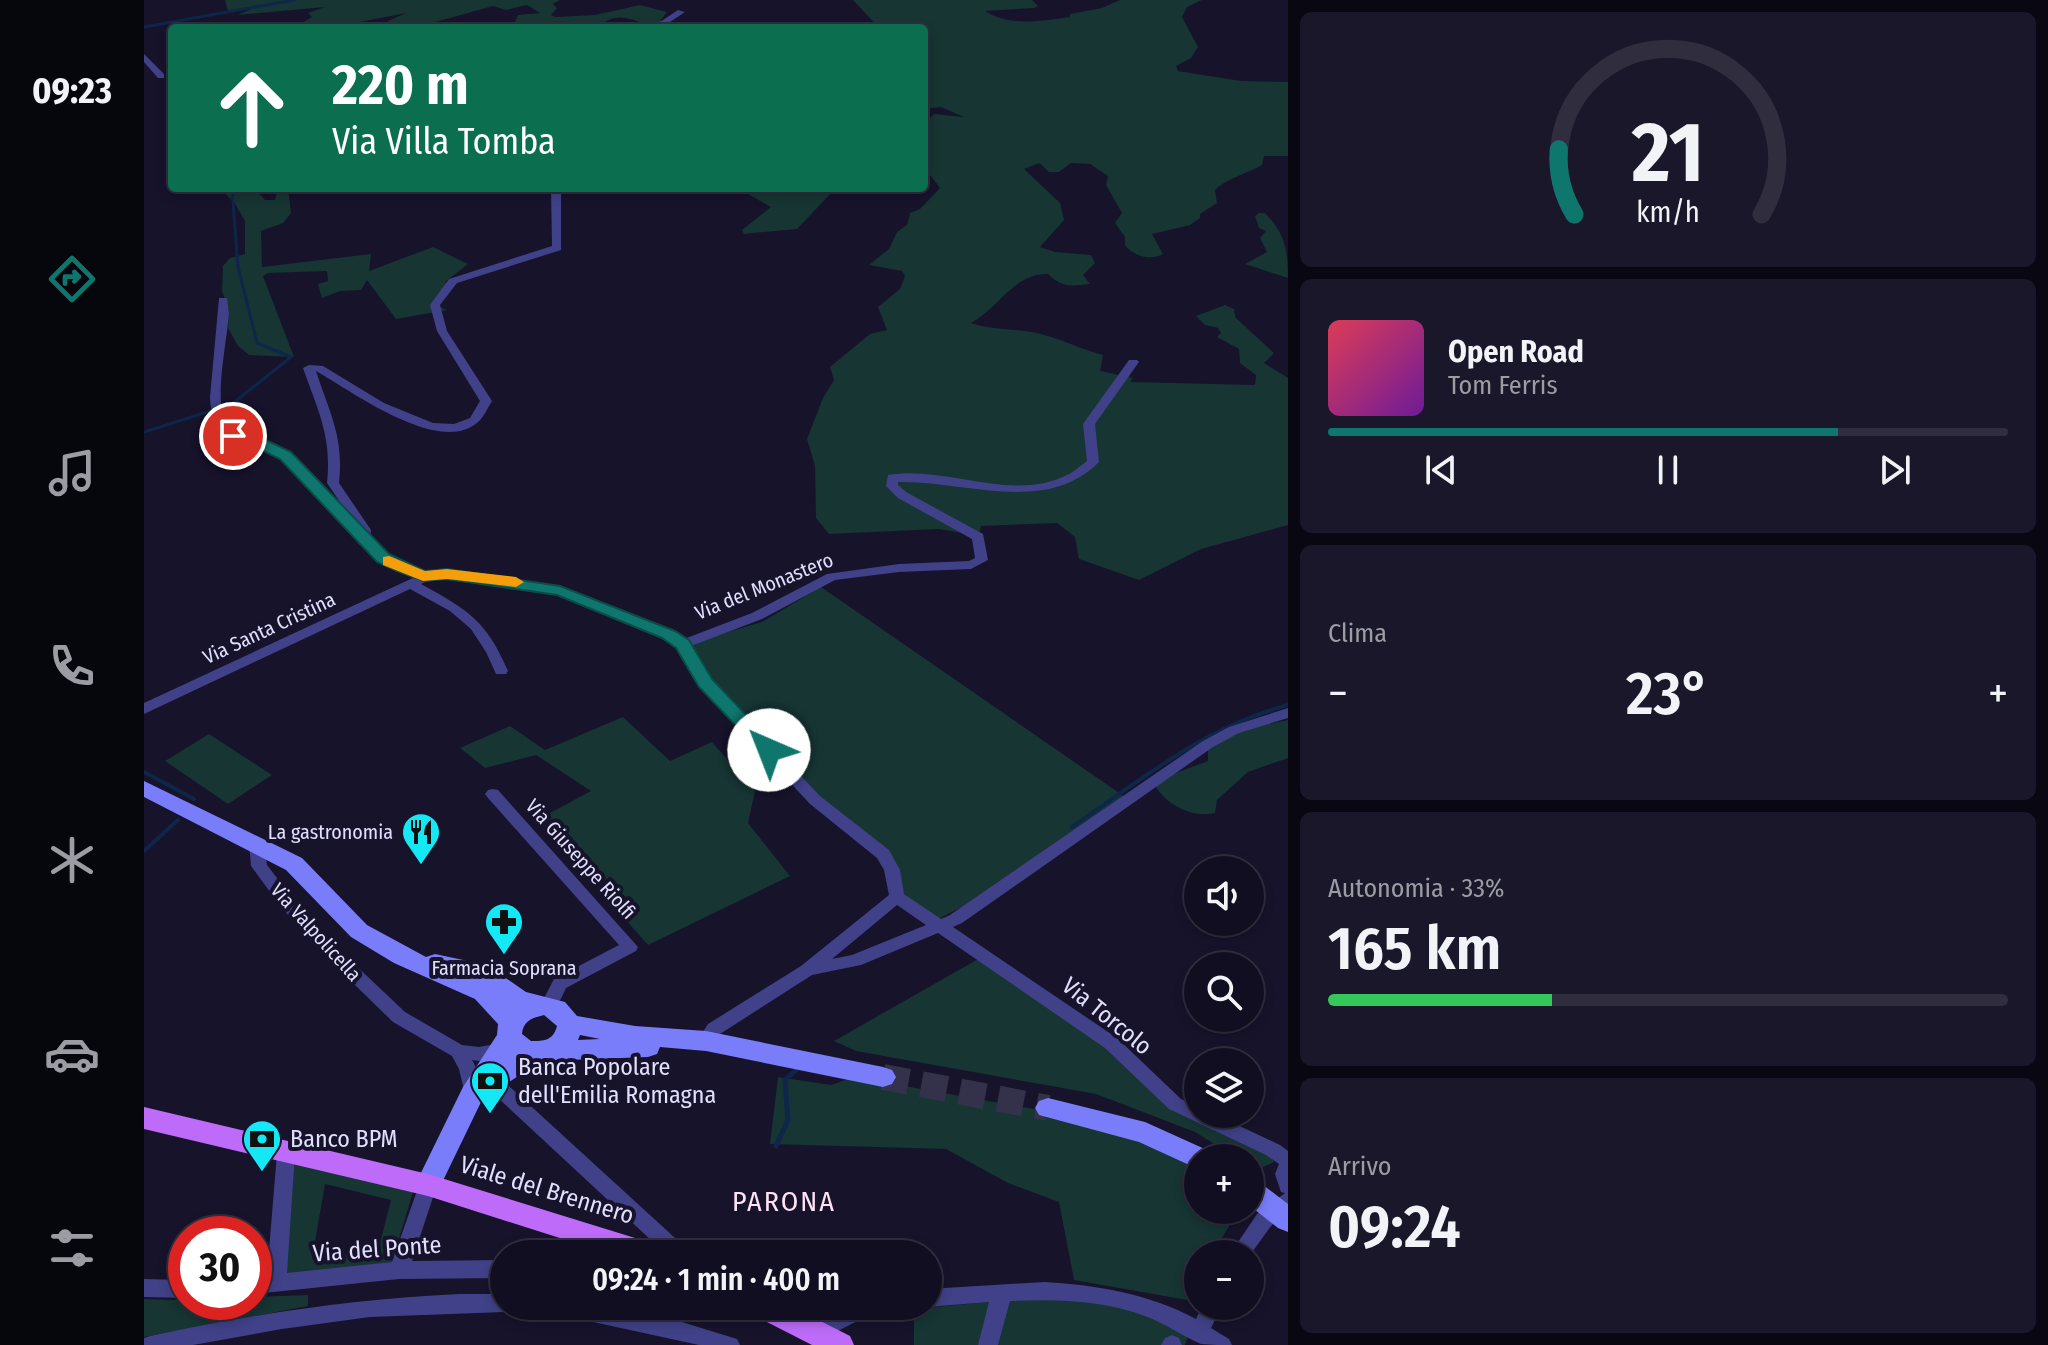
<!DOCTYPE html>
<html lang="it">
<meta charset="utf-8">
<style>
:root{--surface:#100e20;--page:#191729;--text:#f1f3f6;--muted:#9c9ca5;--line:#302e3e;--accent:#0f766e}
body{margin:0;font-family:"Fira Sans Condensed",sans-serif;background:var(--page);color:var(--text);height:100vh;display:flex;flex-direction:column;font-size:30px;white-space:nowrap}
*{box-sizing:border-box;margin:0}
p{font-size:26px;color:var(--muted)}
.icon{flex:none;width:44px;height:44px;fill:none;stroke:currentColor;stroke-width:2;stroke-linecap:round;stroke-linejoin:round}
.map{position:relative;flex:1;overflow:hidden}
.sheet{display:flex;flex-direction:column;gap:12px;padding:12px;background:#090812;width:760px}
.sheet>*{flex:none}
.banner{position:absolute;left:24px;top:24px;width:760px;height:168px;border-radius:8px;box-shadow:0 4px 12px #0003,0 0 0 2px var(--line);background:#0b6e4f;color:#fff;overflow:hidden}
.buttons{position:absolute;left:1040px;top:856px;display:grid;gap:16px}
.buttons a{display:grid;place-items:center;width:80px;height:80px;border-radius:50%;background:var(--surface);box-shadow:0 4px 12px #0003,0 0 0 2px var(--line);font-size:40px}
.speed{position:absolute;left:24px;top:1216px;display:flex;gap:16px;font-size:40px;font-weight:700;text-align:center}
.speed>*{display:grid;place-content:center;width:104px;height:104px;border-radius:50%;background:var(--surface);box-shadow:0 4px 12px #0003,0 0 0 2px var(--line);line-height:1}
.speed .limit{border:12px solid #d22;background:#fff;color:#111}
.pin{position:absolute;display:grid;place-items:center;width:68px;height:68px;color:#fff;margin:-34px;border:4px solid #fff;border-radius:50%;box-shadow:0 2px 8px #0007}
.me{position:absolute;width:88px;margin:-44px;rotate:316deg;stroke-linejoin:round;filter:drop-shadow(0 0 6px #0008)}
.turn{display:flex;align-items:center;gap:28px;height:168px;padding:0 32px;font-size:36px}
.turn .icon{width:104px;height:104px;stroke-width:2.5}
.turn b{display:block;font-size:56px;line-height:68px}
.big{font-size:60px;font-weight:600;line-height:1.1}
.sheet .widget{flex:1;display:flex;flex-direction:column;justify-content:center;gap:12px;min-width:0;padding:0 28px;border-radius:12px;background:var(--page)}
.sheet .dial{align-items:center;gap:0}
.dial svg{height:208px;overflow:visible;fill:none;stroke:var(--line);stroke-width:7;stroke-linecap:round;text-anchor:middle}
.dial text{fill:var(--text);stroke:none}
.song{display:flex;align-items:center;gap:24px}
.cover{width:96px;height:96px;border-radius:12px;background:linear-gradient(135deg,hsl(350 70% 55%),hsl(280 70% 35%))}
.played{height:8px;border-radius:4px;background:linear-gradient(90deg,var(--accent) 75%,var(--line) 75%)}
.keys{display:flex;justify-content:space-around;direction:ltr}
.heat{display:flex;justify-content:space-between;align-items:center;font-size:44px;direction:ltr}
.charge{height:12px;border-radius:6px;background:linear-gradient(90deg,#34c759 33%,var(--line) 0)}
.trip{position:absolute;left:346px;top:1240px;width:452px;height:80px;border-radius:40px;background:var(--surface);box-shadow:0 4px 12px #0003,0 0 0 2px var(--line);font-weight:600;line-height:80px;text-align:center}
main{display:flex;flex:1;min-height:0}
.dock{display:flex;flex-direction:column;width:144px;justify-content:space-around;align-items:center;background:#06060d;color:var(--muted)}
.dock .icon{width:56px;height:56px}
.dock .active{color:var(--accent)}
.dock b{font-size:36px;color:var(--text)}
.map>svg:first-child{display:block}
.green{fill:#163533;fill-rule:evenodd}
.lines{fill:none;stroke-linecap:round;stroke-linejoin:round}
.stream-far2{stroke:#0e2649;stroke-width:3}
.stream-far1{stroke:#0e2649;stroke-width:4}
.stream{stroke:#0e2649;stroke-width:5}
.secondary-tunnel{stroke:#34324a;stroke-width:26;stroke-dasharray:26 13;stroke-linecap:butt}
.street{fill:#404188;fill-rule:evenodd}
.secondary{fill:#7a7df9;fill-rule:evenodd}
.primary{fill:#bd6bf8;fill-rule:evenodd}
.route{fill:#0f766e;stroke:#0a4d48;stroke-width:2}
.slow{fill:#f59e0b}
.labels{text-anchor:middle;stroke-width:8;stroke-linejoin:round;paint-order:stroke}
.street-label{font-size:20px;fill:#e1dffd;stroke:#16132b}
.poi-label{font-size:20px;fill:#e1dffd;stroke:#16132b;text-anchor:end}
.near-street-label{font-size:24px;fill:#e1dffd;stroke:#16132b}
.near-poi-label{font-size:24px;fill:#e1dffd;stroke:#16132b;text-anchor:start}
.near-quarter-label{font-size:28px;letter-spacing:2px;fill:#fee1f4;stroke:#16132b}
</style>
<main>
<nav class="dock">
<b>09:23</b>
<svg class="icon active" aria-label="directions" viewBox="0 0 24 24"><path d="M12 3l9 9-9 9-9-9zM9 14v-3h6M13 9l2 2-2 2"/></svg>
<svg class="icon" aria-label="music" viewBox="0 0 24 24"><path d="M9 18V5l10-2v13"/><circle cx="6" cy="18" r="3"/><circle cx="16" cy="16" r="3"/></svg>
<svg class="icon" aria-label="phone" viewBox="0 0 24 24"><path d="M5 4h4l2 5-3 2q2 4 5 5l2-3 5 2v4C11 20 4 13 5 4z"/></svg>
<svg class="icon" aria-label="climate" viewBox="0 0 24 24"><path d="M12 3v18M4 7l16 10M4 17L20 7"/></svg>
<svg class="icon" aria-label="car" viewBox="0 0 24 24"><path d="M5 17H2v-5l4-1 3-4h7l3 4 3 1v5h-3M9 17h6M6 11h13"/><circle cx="7" cy="17" r="2"/><circle cx="17" cy="17" r="2"/></svg>
<svg class="icon" aria-label="filters" viewBox="0 0 24 24"><path d="M4 7h16M4 17h16"/><circle cx="9" cy="7" r="2"/><circle cx="15" cy="17" r="2"/></svg>
</nav>
<div class="map">
<svg width="1144" height="1345" viewBox="0 0 1144 1345">
<rect width="100%" height="100%" fill="#16132b"/>
<!-- green -->
<g class="green">
<path d="M81 0H416L409 4 413 8 407 15 412 17 451 15 496 5 523 12 517 20 520 28H494L495 22C482 17 465 14 456 28H415L421 23 371 22 374 15 396 13 383 5 362 10 349 6 288 23 245 24 244 21 262 13 185 28H149L168 17 164 13 181 7 94 15 111 7 84 11Z"/>
<path d="M709 0H888L894 6 890 8 841 11C865 27 899 21 926 17V14L958 8 976 0H1058L1043 7 1038 17 1054 47 1047 58 1032 66 1034 71 1097 81 1144 82V156H1120L1118 165C1104 173 1080 180 1071 190L1073 203 1056 214V218L1046 225 1008 234 1019 254C1007 261 989 256 981 245V237L971 223 978 213 962 185 964 176 946 164 927 163 915 172H905L895 163 880 169 916 203 920 220 896 247 911 252 947 255 951 263 939 275 946 284C928 286 918 288 904 274 870 273 855 308 827 323 851 331 874 328 897 334 918 339 938 350 959 355L956 371 989 378 986 382 1111 385 1112 375 1096 363 1095 349 1073 337 1077 333 1074 328 1061 325 1052 316 1081 305 1090 309 1091 317 1130 353 1120 363 1144 378V525L1057 549 995 580 935 559 931 537 913 523 837 526 835 536 795 529 685 534 672 518 671 466 663 439 679 398 690 380 686 367 726 334 743 330 734 307 756 289 761 276 758 271 725 265 745 249 753 232 763 225 766 213 776 209 796 188 780 167V125L790 114 820 117 797 107 780 109V28H735Z"/>
<path d="M75 188H111L121 200H131L134 188H144L147 213 139 223 117 231 118 267 227 254 225 271 289 247 324 264 301 282 307 287 294 306 303 310 252 319 223 280 217 290 196 291 178 298 174 284 184 281 183 271 124 273 119 276 150 357 105 355 94 346 84 328 85 310 78 291 79 266 86 258 101 254V221L90 202Z"/>
<path d="M593 188H692L653 229 600 234 598 230 627 207Z"/>
<path d="M1115 213H1121C1141 233 1144 251 1144 278L1101 264 1123 252 1116 238 1122 231 1115 228 1111 216Z"/>
<path d="M677 587 981 797 844 894 792 920 758 892 741 856 701 823 583 706 546 650 553 641 618 622Z"/>
<path d="M479 717 526 761 568 742 611 791 604 823 646 876 504 945 393 820 447 791 392 755 341 768 316 748 366 726 401 750Z"/>
<path d="M1144 720V758L1104 772 1073 800 1071 813C1049 818 1024 806 1012 787L1024 776 1064 761V743L1080 733Z"/>
<path d="M65 734 128 775 84 804 21 761Z"/>
<path d="M843 954 1054 1114 1119 1138 1130 1162 1119 1167 1116 1176 1106 1168V1158H1093L1051 1132 952 1094 712 1051 690 1041Z"/>
<path d="M634 1077 687 1085 710 1077 946 1119 1054 1166V1210H1095L1068 1254H1054V1279L1043 1300 930 1280 915 1202 864 1183 802 1149 626 1144Z"/>
<path d="M149 1163 269 1192 248 1262 139 1276ZM181 1184 247 1200 234 1251 168 1259Z"/>
<path d="M164 1295V1306L0 1337V1299L110 1302V1297Z"/>
<path d="M865 1300H952L1009 1315 1045 1333 1041 1345H770V1309Z"/>
</g>
<g class="lines">
<!-- stream-far2 -->
<g class="stream-far2">
<path d="M0 27 150 0"/>
<path d="M0 432 88 404 147 357 113 343 94 267 88 188"/>
</g>
<!-- stream-far1 -->
<g class="stream-far1">
<path d="M0 772 50 799"/>
<path d="M928 827C998 779 1061 727 1144 705"/>
<path d="M0 851 34 820"/>
</g>
<!-- stream -->
<path class="stream" d="M632 1146 644 1120 641 1080 652 1070"/>
<!-- secondary-tunnel -->
<path class="secondary-tunnel" d="M739 1077 904 1108"/>
<!-- street -->
<g class="street">
<path d="M534 10 541 12 517 28H507Z"/>
<path d="M0 54 20 74V78H14L0 62Z"/>
<path d="M407 188H417V250L313 283 296 305 303 331 348 401C344 407 340 417 334 422 296 457 206 390 172 371 186 414 200 437 195 483L227 530 226 541 249 558 281 572 288 570 421 588 530 632 540 639 608 613 683 574 755 564 825 561 831 558 828 539 754 498 742 486 744 475C802 465 867 503 923 475 930 472 936 466 943 461L939 424 985 360H993L995 362 951 424 955 462C902 516 819 480 754 482V485L762 492 839 534 844 560 827 569 755 572 691 580 618 619 547 646 567 681 676 796 745 850 756 870 760 894 797 919 806 915 1059 741 1085 727 1144 708V718L1095 733 1069 747 818 923 809 927 973 1038 1037 1099 1054 1107V1114H1070L1136 1145 1144 1151V1211L1127 1226 1106 1255 1086 1254 1113 1214 1141 1193 1137 1192 1131 1174 1135 1164 1122 1155 1025 1109 961 1048 794 933 717 965 668 975 576 1034C570 1043 567 1050 556 1046L553 1041 564 1024 657 966 745 895 740 870 733 858 666 804 556 686 534 647 520 638 413 595 290 578 277 584C324 610 342 620 364 671L362 674H352L342 652 327 629 306 611 266 589 0 714V703L271 577 244 566 222 551 139 460C105 437 68 449 66 397L75 298H83L85 313C83 341 71 395 80 418 88 440 121 439 139 449 168 464 192 506 215 530L183 483C188 436 174 411 159 368L165 365 179 366 240 403 289 423 310 424 326 418 336 401 293 331 286 305 305 279 408 246ZM753 905 782 925 708 955 688 959Z"/>
<path d="M349 789 354 790 494 947 492 951 422 988 411 1011 405 1013 399 1011 396 1006 410 979 475 945 344 798 341 794 344 790Z"/>
<path d="M113 838 119 839 123 865 149 899 186 941 261 1012 318 1045 335 1047 356 1043 362 1045 365 1050 362 1055 335 1061 328 1060C334 1070 340 1088 334 1099L328 1101 322 1099 315 1069 308 1056 249 1022 174 949 137 907 107 866 105 843 107 839Z"/>
<path d="M354 1072 360 1074 366 1087 542 1248 545 1254H522L352 1096 345 1079 348 1074Z"/>
<path d="M142 1145 149 1148 151 1153 143 1273 248 1262 275 1185 277 1179 284 1177 291 1179 293 1185 268 1261 360 1260V1278L255 1279 110 1294V1276L123 1275 133 1153 135 1148Z"/>
<path d="M0 1279 42 1280V1298L0 1297Z"/>
<path d="M901 1282C954 1285 1005 1294 1052 1319L1058 1306H1078L1067 1328 1085 1339 1088 1345C1079 1345 1066 1345 1057 1344 1038 1336 1021 1323 1001 1316 958 1300 911 1299 866 1301L854 1345H834L845 1302 784 1307 782 1306H784V1289Z"/>
<path d="M315 1294H360V1306H369L367 1309 360 1312 226 1317 138 1329 49 1345H0V1338L6 1336C108 1314 210 1299 315 1294Z"/>
<path d="M407 1306H460L538 1322 593 1339 596 1345H555L417 1315 410 1312Z"/>
<path d="M705 1306H734L731 1312 680 1338 673 1341 666 1338 663 1332 666 1326Z"/>
<path d="M1028 1335 1035 1338 1038 1345H1017L1021 1338Z"/>
</g>
<!-- secondary -->
<g class="secondary">
<path d="M0 781 158 858 223 925 282 957 291 954 343 965 382 992 421 1002 433 1016 491 1026 562 1031 739 1067 748 1070 752 1077 748 1084 739 1087 562 1051 516 1047 513 1054 504 1057 397 1061 338 1100 293 1193 284 1196 275 1193 271 1185 319 1087 353 1035 354 1024 331 999 250 963 207 937 142 870 0 797ZM400 1015 413 1026C409 1041 400 1041 387 1041L378 1034C379 1021 388 1018 400 1015ZM436 1035 456 1039 434 1040Z"/>
<path d="M904 1098 1001 1122 1063 1150 1067 1158H1054V1169L995 1142 895 1115 891 1108 895 1101Z"/>
<path d="M1106 1179 1115 1182 1144 1204V1232L1134 1228 1106 1206Z"/>
</g>
<!-- primary -->
<g class="primary">
<path d="M0 1107 284 1174 504 1242 514 1245 518 1254H466L284 1196 0 1129Z"/>
<path d="M605 1306H647L706 1336 710 1345H668L609 1315Z"/>
</g>
</g>
<!-- route -->
<path class="route" d="M89 432 120 439 147 452 245 554 281 571 303 569 416 586 531 631 545 640 568 679 635 750 632 754H619L555 687 532 648 518 638 413 595 303 579 279 581 253 571 233 562 136 459 109 446 83 439 81 436Z"/>
<!-- slow -->
<path class="slow" d="M245 556 281 571 303 569 372 577 380 582 372 587 303 579 279 581 239 565V557Z"/>
<!-- icons -->
<defs>
<symbol id="restaurant-pin" viewBox="-11 -11 22 30"><path d="M0 17L-7.5 6A9.5 9.5 0 1 1 7.5 6Z" fill="#14e8f4" stroke="#16132b"/><path d="M-5-6h1v4h1v-4h1v4h1v-4h1v5L-1.5 .5V6h-2V.5L-5-1ZM5-6V6H3V1.5H1.5Q1.5-4 5-6Z" fill="#111"/></symbol>
<symbol id="pharmacy-pin" viewBox="-11 -11 22 30"><path d="M0 17L-7.5 6A9.5 9.5 0 1 1 7.5 6Z" fill="#14e8f4" stroke="#16132b"/><path d="M-2-6h4v4h4v4h-4v4h-4v-4h-4v-4h4Z" fill="#111"/></symbol>
<symbol id="bank-pin" viewBox="-11 -11 22 30"><path d="M0 17L-7.5 6A9.5 9.5 0 1 1 7.5 6Z" fill="#14e8f4" stroke="#16132b"/><path d="M-6-4H6V4H-6ZM0-2.3a2.3 2.3 0 1 0 0 4.6a2.3 2.3 0 1 0 0-4.6Z" fill="#111"/></symbol>
</defs>
<g fill-rule="evenodd">
<use href="#restaurant-pin" x="255" y="810" width="44" height="60"/>
<use href="#pharmacy-pin" x="338" y="900" width="44" height="60"/>
<use href="#bank-pin" x="324" y="1059" width="44" height="60"/>
<use href="#bank-pin" x="96" y="1117" width="44" height="60"/>
</g>
<g class="labels">
<!-- street labels -->
<g class="street-label">
<text transform="translate(620 586) rotate(-22)" y="7">Via del Monastero</text>
<text transform="translate(125 628) rotate(-25)" y="7">Via Santa Cristina</text>
<text transform="translate(437 859) rotate(48)" y="7">Via Giuseppe Riolfi</text>
<text transform="translate(172 932) rotate(48)" y="7">Via Valpolicella</text>
</g>
<!-- poi labels -->
<g class="poi-label">
<text x="249" y="839">La gastronomia</text>
<text x="360" y="975" text-anchor="middle">Farmacia Soprana</text>
</g>
<!-- near-street labels -->
<g class="near-street-label">
<text transform="translate(963 1016) rotate(39)" y="8">Via Torcolo</text>
<text transform="translate(403 1190) rotate(17)" y="8">Viale del Brennero</text>
<text transform="translate(233 1249) rotate(-4)" y="8">Via del Ponte</text>
</g>
<!-- near-poi labels -->
<g class="near-poi-label">
<text x="374" y="1075">Banca Popolare<tspan x="374" dy="28">dell'Emilia Romagna</tspan></text>
<text x="146" y="1147">Banco BPM</text>
</g>
<!-- near-quarter labels -->
<g class="near-quarter-label">
<text x="640" y="1211">PARONA</text>
</g>
</g>
</svg>
<div class="buttons">
<a><svg class="icon" aria-label="sound" viewBox="0 0 24 24"><path d="M4 9h4l5-4v14l-5-4H4zM17 9q2 3 0 6"/></svg></a>
<a><svg class="icon" aria-label="search" viewBox="0 0 24 24"><circle cx="10" cy="10" r="6"/><path d="M15 15l6 6"/></svg></a>
<a><svg class="icon" aria-label="layers" viewBox="0 0 24 24"><path d="M12 4l9 5-9 5-9-5zM3 14l9 5 9-5"/></svg></a>
<a>+</a>
<a>−</a>
</div>
<div class="speed"><div class="limit">30</div></div>
<div class="pin" style="left:89px;top:436px;background:#d93025"><svg class="icon" aria-label="arrive" viewBox="0 0 24 24"><path d="M6 21V4h12l-3 4 3 4H6"/></svg></div>
<svg class="me" style="left:625px;top:750px" viewBox="-20 -20 40 40"><circle r="19" fill="#fff"/><path d="M0-13L10 11 0 6-10 11z" fill="#0f766e"/></svg>
<div class="trip">09:24 · 1 min · 400 m</div>
<div class="banner">
<div class="turn"><svg class="icon" aria-label="ahead" viewBox="0 0 24 24"><path d="M12 20V5M6 11l6-6 6 6"/></svg><div><b>220 m</b>Via Villa Tomba</div></div>
</div>
</div>
<section class="sheet">
<div class="widget dial"><svg viewBox="0 0 100 80">
<path d="M14 69A42 42 0 1 1 86 69"/>
<path d="M14 69A42 42 0 0 1 8 44" stroke="#0f766e"/>
<text x="50" y="56" font-size="32" font-weight="700">21</text>
<text x="50" y="72" font-size="11">km/h</text>
</svg></div>
<div class="widget">
<div class="song"><i class="cover"></i><div><b>Open Road</b><p>Tom Ferris</p></div></div>
<div class="played"></div>
<div class="keys"><svg class="icon" aria-label="previous" viewBox="0 0 24 24"><path d="M18 5L8 12l10 7zM5 5v14"/></svg><svg class="icon" aria-label="pause" viewBox="0 0 24 24"><path d="M8 5v14M16 5v14"/></svg><svg class="icon" aria-label="next" viewBox="0 0 24 24"><path d="M6 5l10 7-10 7zM19 5v14"/></svg></div>
</div>
<div class="widget"><p>Clima</p>
<div class="heat"><a>−</a><b class="big">23°</b><a>+</a></div>
</div>
<div class="widget"><p>Autonomia · 33%</p><b class="big">165 km</b><div class="charge"></div></div>
<div class="widget"><p>Arrivo</p><b class="big">09:24</b></div>
</section>
</main>
